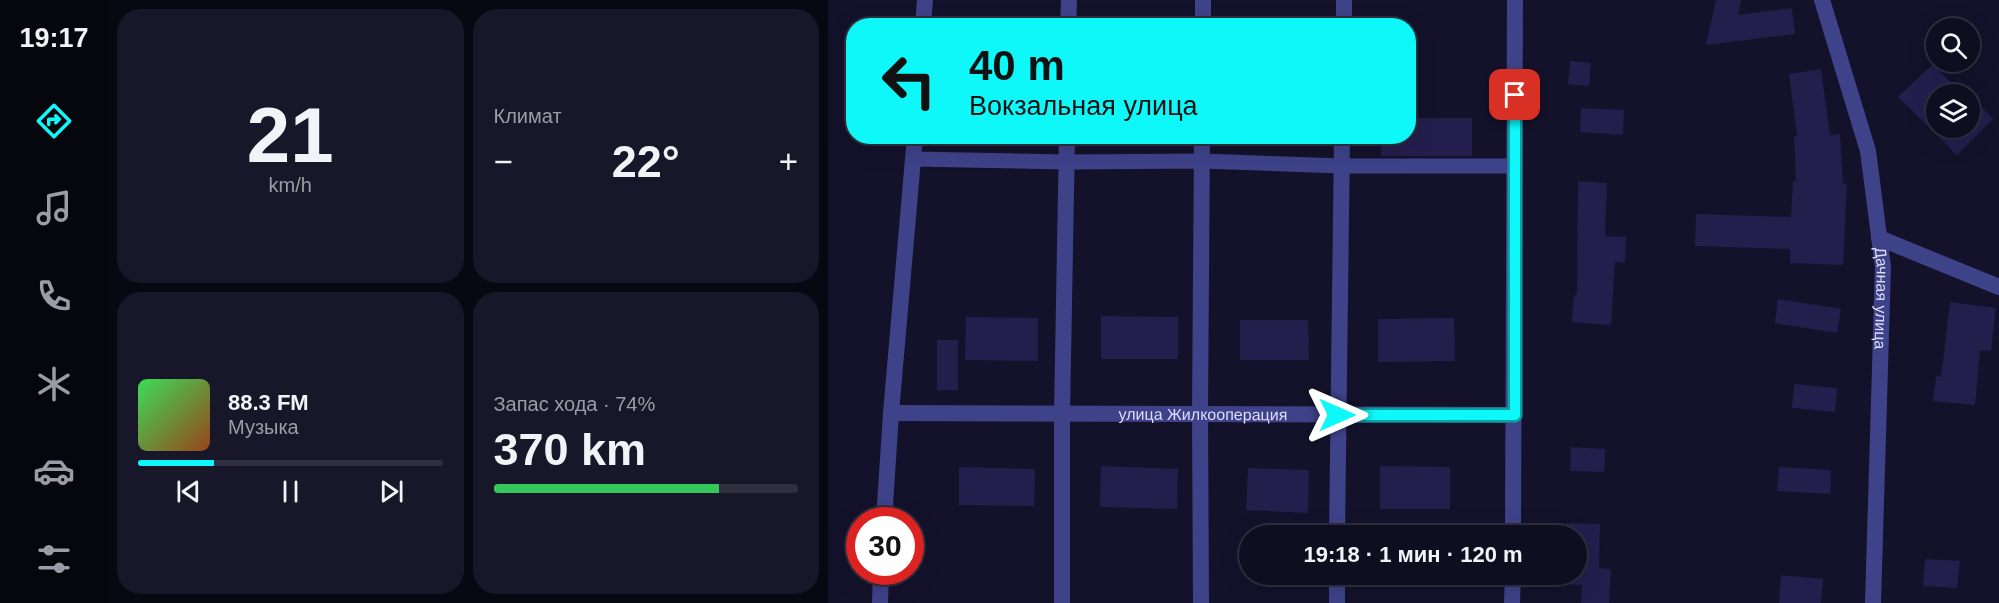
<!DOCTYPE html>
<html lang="ru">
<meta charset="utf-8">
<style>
:root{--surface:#0f0e20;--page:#181729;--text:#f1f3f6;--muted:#9b9ca5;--line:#2f2e3e;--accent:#0ef7f9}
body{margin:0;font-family:Arial,sans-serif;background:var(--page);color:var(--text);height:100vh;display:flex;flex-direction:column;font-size:22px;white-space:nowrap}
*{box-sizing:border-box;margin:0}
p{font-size:20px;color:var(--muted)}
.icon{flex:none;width:33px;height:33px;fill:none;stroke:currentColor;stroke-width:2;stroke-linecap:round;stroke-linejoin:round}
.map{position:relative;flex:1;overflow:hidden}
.panel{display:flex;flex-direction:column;gap:9px;padding:9px;background:#080812;width:720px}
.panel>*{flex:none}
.banner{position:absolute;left:18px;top:18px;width:570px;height:126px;border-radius:24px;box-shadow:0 6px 24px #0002,0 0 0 2px var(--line);background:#0ef7f9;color:#111;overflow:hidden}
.buttons{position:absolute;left:1098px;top:18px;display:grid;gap:12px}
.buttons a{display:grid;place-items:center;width:54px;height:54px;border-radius:50%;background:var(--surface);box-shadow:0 6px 24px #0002,0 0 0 2px var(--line);font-size:30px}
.speed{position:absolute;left:18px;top:507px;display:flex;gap:12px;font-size:30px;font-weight:700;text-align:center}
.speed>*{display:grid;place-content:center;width:78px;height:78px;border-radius:50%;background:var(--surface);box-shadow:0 6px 24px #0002,0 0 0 2px var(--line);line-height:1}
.speed .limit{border:9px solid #d22;background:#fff;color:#111}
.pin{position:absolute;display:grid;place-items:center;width:51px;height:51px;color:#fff;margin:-26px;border-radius:12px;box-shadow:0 3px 9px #0006}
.me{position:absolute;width:66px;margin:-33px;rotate:90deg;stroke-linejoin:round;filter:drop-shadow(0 0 4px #0008)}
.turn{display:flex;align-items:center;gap:21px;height:126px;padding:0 24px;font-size:27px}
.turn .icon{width:78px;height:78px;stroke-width:2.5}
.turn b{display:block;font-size:42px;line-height:51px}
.big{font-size:45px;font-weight:600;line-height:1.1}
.panel .card{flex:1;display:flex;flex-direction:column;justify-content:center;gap:9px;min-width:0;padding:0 21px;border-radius:24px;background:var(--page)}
.panel .dial{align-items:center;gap:0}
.dial b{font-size:78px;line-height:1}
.song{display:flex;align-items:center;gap:18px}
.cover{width:72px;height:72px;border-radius:9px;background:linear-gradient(135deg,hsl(130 70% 55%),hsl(20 70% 35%))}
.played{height:6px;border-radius:3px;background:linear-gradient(90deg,var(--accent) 25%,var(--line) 25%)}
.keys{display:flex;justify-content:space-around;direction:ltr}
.heat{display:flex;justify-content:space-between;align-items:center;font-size:33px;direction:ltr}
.charge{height:9px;border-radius:4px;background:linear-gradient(90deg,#34c759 74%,var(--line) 0)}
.panel .tiles{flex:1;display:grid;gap:9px;grid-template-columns:repeat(2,1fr)}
.trip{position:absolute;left:411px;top:525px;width:348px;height:60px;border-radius:30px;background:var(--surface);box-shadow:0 6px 24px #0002,0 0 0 2px var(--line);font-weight:600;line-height:60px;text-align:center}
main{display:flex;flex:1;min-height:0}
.tab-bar{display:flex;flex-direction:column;width:108px;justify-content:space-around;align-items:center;background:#06060d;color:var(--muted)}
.tab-bar .icon{width:42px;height:42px}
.tab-bar .on{color:var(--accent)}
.tab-bar b{font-size:27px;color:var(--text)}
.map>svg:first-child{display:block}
.building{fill:#231e4c}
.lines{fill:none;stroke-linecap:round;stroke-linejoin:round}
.service{stroke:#3e4289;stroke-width:15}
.minor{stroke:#3e4289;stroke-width:16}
.route-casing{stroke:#09a1a2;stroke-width:15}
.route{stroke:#0ef7f9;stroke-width:10}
.labels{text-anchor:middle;stroke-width:6;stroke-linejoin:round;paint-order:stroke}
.street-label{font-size:16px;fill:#deddfe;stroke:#14122b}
</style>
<main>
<nav class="tab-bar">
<b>19:17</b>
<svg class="icon on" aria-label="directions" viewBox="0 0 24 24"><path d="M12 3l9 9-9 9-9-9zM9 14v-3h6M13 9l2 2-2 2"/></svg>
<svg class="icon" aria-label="music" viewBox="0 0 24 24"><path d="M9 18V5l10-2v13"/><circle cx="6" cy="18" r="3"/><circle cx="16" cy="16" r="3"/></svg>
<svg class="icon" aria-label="phone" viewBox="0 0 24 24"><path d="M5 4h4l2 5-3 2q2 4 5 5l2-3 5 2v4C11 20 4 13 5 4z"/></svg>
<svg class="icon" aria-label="climate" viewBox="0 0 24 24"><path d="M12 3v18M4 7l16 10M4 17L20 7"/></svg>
<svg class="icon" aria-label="car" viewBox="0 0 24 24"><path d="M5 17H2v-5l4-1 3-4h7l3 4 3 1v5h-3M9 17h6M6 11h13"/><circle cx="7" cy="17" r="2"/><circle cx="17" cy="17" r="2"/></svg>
<svg class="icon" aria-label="filters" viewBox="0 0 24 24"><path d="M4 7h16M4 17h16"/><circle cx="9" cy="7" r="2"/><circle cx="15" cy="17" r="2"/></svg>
</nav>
<section class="panel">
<div class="tiles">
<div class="card dial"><b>21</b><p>km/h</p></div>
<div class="card"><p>Климат</p>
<div class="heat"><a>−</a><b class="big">22°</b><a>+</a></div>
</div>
<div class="card">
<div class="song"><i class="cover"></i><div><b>88.3 FM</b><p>Музыка</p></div></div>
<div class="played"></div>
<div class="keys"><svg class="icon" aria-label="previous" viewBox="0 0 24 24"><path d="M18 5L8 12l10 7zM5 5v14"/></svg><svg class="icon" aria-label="pause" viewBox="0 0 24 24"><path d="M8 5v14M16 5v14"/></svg><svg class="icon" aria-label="next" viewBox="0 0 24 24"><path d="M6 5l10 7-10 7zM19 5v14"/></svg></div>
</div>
<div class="card"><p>Запас хода · 74%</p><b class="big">370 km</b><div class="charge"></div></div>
</div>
</section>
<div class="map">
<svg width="1171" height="603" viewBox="0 0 1171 603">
<rect width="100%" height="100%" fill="#14122b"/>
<!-- building -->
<g class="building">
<path d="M888 0H913L910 15 964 8 967 34 878 45Z"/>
<path d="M742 61 763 63 761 86 740 84Z"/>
<path d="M1105 64 1134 94H1108V128H1142V102L1146 99 1165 119 1129 155 1070 97Z"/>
<path d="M993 69 1002 135 1012 134 1015 183 1019 184 1015 265 962 263V249L867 246 868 214 963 217 965 181H968L966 136H969L961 74Z"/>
<path d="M753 108 796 110 795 135 752 132Z"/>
<path d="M580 118H644V156H553V136H580Z"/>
<path d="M750 181 779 183 777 236 798 237 797 263 787 262 783 325 744 322 746 295H749Z"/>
<path d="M950 299 1013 309 1009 333 947 323Z"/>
<path d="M1122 302 1168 308 1163 351 1152 350 1147 405 1105 401 1108 376 1113 377Z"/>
<path d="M273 316 350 317V359H273Z"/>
<path d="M138 317 210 318V361L137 360Z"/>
<path d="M626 318 627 361 550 362V319Z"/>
<path d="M412 320H480L481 360H412Z"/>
<rect x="109" y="340" width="21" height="50"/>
<path d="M966 384 1009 388 1007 412 964 408Z"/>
<path d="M743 447 777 449 776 472 742 471Z"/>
<path d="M273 466 350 469 349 509 272 507Z"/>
<path d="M552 466 622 467V509H552Z"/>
<path d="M131 467 207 469 206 506 131 505Z"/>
<path d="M951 467 1003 470 1002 494 949 491Z"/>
<path d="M420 468 481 470 480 513 418 510Z"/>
<path d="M738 523 772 524 771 568 783 569 781 603H753L754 585 735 584 736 574H748V536H738Z"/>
<path d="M1097 559 1132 561 1129 588 1095 586Z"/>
<path d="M953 575 995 579 993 603H951Z"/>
</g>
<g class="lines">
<!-- service -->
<path class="service" d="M85 159 238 162 374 161 514 166H687"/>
<!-- minor -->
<g class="minor">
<path id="s1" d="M994 0 1040 151 1055 267 1045 603"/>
<path d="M95 26 97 0"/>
<path d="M240 26 241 0"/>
<path d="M375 26V0"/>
<path d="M516 26V0"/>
<path d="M1051 238 1171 287"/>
<path id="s2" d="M63 413 686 415"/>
<path d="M56 520 63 413 87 136"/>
<path d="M509 536 514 136"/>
<path d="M685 536 687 0"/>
<path d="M52 603 53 572"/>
<path d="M234 603V414L239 136"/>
<path d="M373 603 372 414 374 136"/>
<path d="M509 603V574"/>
<path d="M684 603 685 574"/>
</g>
</g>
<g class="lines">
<defs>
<path id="route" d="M509 415H687V95"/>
</defs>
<!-- route casing -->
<use href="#route" class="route-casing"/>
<!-- route -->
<use href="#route" class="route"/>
</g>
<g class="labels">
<!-- street labels -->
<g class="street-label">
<text dy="6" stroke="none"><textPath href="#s1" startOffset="306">Дачная улица</textPath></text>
<text dy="6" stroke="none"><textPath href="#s2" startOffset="312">улица Жилкооперация</textPath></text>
</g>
</g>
</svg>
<div class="buttons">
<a><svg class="icon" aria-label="search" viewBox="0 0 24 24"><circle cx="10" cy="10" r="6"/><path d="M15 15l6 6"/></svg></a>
<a><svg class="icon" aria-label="layers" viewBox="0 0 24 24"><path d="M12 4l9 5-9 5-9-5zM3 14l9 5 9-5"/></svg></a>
</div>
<div class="speed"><div class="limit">30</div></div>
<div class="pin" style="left:687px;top:95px;background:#d93025"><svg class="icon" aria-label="arrive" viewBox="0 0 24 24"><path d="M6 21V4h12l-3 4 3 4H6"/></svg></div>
<svg class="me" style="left:509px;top:415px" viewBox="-20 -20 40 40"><path d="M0-17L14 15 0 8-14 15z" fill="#0ef7f9" stroke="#fff" stroke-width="4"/></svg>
<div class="trip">19:18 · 1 мин · 120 m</div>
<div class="banner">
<div class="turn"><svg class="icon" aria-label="left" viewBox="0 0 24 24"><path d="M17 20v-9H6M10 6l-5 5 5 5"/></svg><div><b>40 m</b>Вокзальная улица</div></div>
</div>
</div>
</main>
